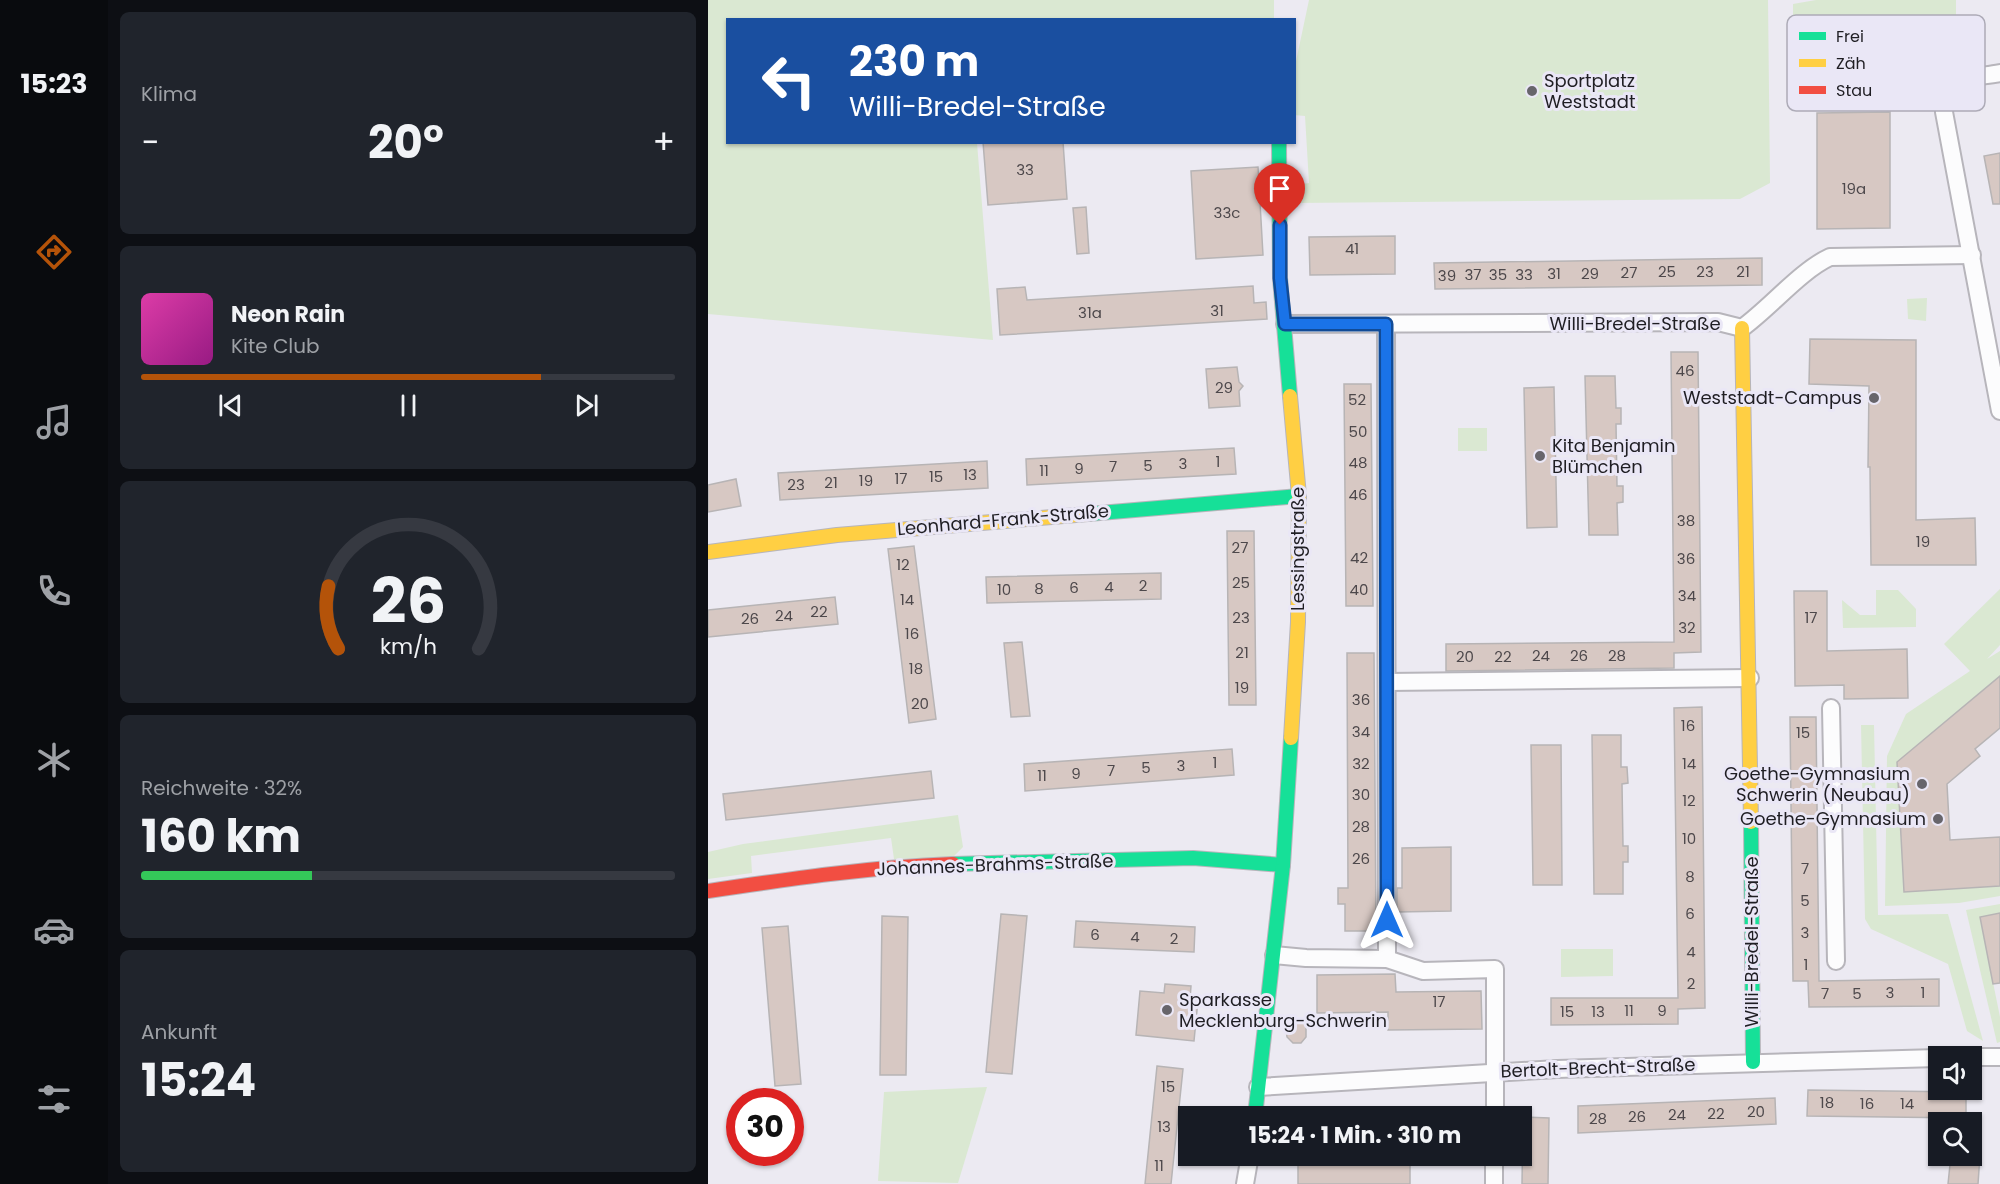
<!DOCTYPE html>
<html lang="de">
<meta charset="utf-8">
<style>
:root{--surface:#171b24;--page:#20242c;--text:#f1f3f6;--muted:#9ea1a6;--line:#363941;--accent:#b45309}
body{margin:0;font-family:Poppins,sans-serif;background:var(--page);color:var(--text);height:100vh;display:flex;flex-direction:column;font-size:22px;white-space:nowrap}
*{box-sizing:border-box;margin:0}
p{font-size:20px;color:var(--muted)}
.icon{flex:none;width:33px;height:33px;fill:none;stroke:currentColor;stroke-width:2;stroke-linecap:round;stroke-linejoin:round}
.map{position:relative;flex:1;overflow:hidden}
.panel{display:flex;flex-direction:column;gap:12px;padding:12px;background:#0d0f14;width:600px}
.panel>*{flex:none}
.banner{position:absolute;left:18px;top:18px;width:570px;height:126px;border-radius:0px;box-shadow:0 2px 4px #0004;background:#1a4fa0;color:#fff;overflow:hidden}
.buttons{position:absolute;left:1220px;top:1046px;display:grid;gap:12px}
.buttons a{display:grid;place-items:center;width:54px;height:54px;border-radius:0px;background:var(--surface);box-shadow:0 2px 4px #0004;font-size:30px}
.speed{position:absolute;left:18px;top:1088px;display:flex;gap:12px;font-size:30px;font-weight:700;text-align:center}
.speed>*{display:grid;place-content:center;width:78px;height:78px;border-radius:50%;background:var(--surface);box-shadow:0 2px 4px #0004;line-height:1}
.speed .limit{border:9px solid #d22;background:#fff;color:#111}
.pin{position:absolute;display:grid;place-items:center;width:51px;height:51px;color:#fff;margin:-62px -26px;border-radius:50% 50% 50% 0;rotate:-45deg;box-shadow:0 0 6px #0007}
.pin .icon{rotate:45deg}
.me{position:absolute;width:66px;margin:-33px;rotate:0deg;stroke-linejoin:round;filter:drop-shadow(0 0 4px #0008)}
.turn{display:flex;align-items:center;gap:21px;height:126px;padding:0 24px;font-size:27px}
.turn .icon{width:78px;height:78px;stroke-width:2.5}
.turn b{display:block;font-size:42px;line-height:51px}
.big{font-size:45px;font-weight:700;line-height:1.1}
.panel .widget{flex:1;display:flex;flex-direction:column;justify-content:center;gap:9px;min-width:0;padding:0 21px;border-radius:9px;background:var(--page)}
.panel .dial{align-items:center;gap:0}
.dial svg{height:156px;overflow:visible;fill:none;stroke:var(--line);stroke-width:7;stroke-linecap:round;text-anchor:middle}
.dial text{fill:var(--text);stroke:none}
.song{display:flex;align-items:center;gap:18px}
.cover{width:72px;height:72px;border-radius:9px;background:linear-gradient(135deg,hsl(320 70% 55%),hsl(310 70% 35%))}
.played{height:6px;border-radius:3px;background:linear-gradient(90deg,var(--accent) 75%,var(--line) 75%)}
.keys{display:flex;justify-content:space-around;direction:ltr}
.heat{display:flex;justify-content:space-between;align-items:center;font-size:33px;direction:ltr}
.charge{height:9px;border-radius:4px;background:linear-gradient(90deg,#34c759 32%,var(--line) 0)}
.trip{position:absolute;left:470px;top:1106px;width:354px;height:60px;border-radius:0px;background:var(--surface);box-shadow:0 2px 4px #0004;font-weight:700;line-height:60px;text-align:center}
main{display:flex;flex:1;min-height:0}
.tabs{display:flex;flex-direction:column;width:108px;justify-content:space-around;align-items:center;background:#090b0e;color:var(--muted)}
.tabs .icon{width:42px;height:42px}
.tabs .selected{color:var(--accent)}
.tabs b{font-size:27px;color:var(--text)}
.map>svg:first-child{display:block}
.green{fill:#dae8d2}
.building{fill:#d7c8c3;stroke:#b7b4b5;stroke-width:1.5}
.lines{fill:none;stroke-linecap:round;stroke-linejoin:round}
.street-casing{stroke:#b7b5bb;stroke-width:20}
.fast-casing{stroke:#b7b5bb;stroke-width:16}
.slow-casing{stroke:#b7b5bb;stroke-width:16}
.jam-casing{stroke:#b7b5bb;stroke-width:16}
.street{stroke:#fcfcfd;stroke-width:16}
.fast{stroke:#16e098;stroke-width:14}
.slow{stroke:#ffcf43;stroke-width:14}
.jam{stroke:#f24e42;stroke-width:14}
.route-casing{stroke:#114b97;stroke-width:15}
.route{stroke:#1a73e8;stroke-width:10}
.poi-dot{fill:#67656b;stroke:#eae7f6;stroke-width:2}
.labels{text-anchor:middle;stroke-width:6;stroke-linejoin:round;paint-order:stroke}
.number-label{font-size:15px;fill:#4d484b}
.poi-label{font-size:18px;fill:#1f1e23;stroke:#eae7f6;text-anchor:start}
.street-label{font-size:18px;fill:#1f1e23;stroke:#eae7f6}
.key{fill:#eae7f6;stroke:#adabb7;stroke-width:1.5}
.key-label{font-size:16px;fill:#1f1e23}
</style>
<main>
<nav class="tabs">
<b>15:23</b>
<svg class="icon selected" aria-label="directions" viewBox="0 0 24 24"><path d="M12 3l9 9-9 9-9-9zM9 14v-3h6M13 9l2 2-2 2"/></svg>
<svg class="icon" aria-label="music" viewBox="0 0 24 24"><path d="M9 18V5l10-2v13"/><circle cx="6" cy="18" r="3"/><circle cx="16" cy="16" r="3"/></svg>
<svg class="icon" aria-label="phone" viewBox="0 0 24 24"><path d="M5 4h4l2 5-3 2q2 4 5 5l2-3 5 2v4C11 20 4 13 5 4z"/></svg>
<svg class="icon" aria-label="climate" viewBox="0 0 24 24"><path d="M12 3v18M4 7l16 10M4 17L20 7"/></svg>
<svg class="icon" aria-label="car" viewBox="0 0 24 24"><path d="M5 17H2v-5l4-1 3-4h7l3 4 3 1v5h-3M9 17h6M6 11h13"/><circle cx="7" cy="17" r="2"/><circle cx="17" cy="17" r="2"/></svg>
<svg class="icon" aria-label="filters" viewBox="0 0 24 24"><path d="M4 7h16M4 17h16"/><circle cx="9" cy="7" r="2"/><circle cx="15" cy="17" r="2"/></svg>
</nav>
<section class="panel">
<div class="widget"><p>Klima</p>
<div class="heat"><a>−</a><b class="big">20°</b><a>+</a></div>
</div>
<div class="widget">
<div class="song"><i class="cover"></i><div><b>Neon Rain</b><p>Kite Club</p></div></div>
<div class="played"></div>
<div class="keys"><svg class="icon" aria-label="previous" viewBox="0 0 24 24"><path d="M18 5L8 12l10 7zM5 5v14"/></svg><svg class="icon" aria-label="pause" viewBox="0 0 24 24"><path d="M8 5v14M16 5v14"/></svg><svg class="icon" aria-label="next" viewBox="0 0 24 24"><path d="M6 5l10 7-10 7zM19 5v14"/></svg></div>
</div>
<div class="widget dial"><svg viewBox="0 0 100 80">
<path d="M14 69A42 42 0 1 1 86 69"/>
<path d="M14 69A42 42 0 0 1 9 37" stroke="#b45309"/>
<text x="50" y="56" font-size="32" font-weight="700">26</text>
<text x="50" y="72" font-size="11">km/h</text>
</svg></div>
<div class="widget"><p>Reichweite · 32%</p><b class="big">160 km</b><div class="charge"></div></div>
<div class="widget"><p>Ankunft</p><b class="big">15:24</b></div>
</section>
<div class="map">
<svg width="1292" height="1184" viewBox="0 0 1292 1184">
<rect width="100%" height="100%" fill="#eceaf2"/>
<!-- green -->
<g class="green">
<path d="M0 0H566V19L20 20V142L269 143 285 340 0 314Z"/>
<path d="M601 0H1060L1062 183 1032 199 587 203V185L601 183 597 116 586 115 587 66Z"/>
<path d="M1108 0H1248V64L1225 77 1085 88V4Z"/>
<path d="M1219 298 1218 321 1200 319 1199 299Z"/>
<rect x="750" y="428" width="29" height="23"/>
<path d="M1292 589V645L1279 659 1292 651V676L1189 762 1196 891 1292 886V896L1251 903 1177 906 1179 756 1198 714 1262 671 1236 644Z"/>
<path d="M1168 590H1190L1208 609V627L1135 628 1134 600 1152 615H1168Z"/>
<path d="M1153 725H1166L1170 915 1240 914 1275 1041 1259 1031 1240 964 1163 929 1157 919Z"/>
<path d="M250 815 255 847 245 857 186 859 183 838 43 856 44 873 0 879V852L35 844Z"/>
<path d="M1292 904V913L1272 918 1292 1017V1042L1289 1043 1258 910Z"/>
<path d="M853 949H905V976L853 977Z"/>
<path d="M279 1087 250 1183 170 1181 176 1092Z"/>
</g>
<!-- building -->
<g class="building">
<path d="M1182 112V228L1109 229V113Z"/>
<path d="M275 142H355L359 199 280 205Z"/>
<path d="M1292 153V204H1285L1276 156Z"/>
<path d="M550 167 555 255 488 259 483 171Z"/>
<path d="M378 207 381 253 369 254 365 208Z"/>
<path d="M687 236V274L602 275 601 237Z"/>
<path d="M1054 258V285L727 289 726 263Z"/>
<path d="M545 286 546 303 558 302 559 319 292 335 289 289 317 287 319 300Z"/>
<path d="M1102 339 1208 340V520L1267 518 1268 565H1163L1162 467H1160L1161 386 1101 384Z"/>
<path d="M963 352H990L993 652 966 653V668L738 671V644L966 642Z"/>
<path d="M529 367 531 382 535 386 531 391 532 406 501 408 498 369Z"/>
<path d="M877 376H907L908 408H913V424H908L909 486H915V502L909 503 910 535H881Z"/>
<path d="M636 384H663L665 606H638Z"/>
<path d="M846 387 849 527 819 528 816 388Z"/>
<path d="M526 448 528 474 319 485 318 459Z"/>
<path d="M279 461 280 488 72 500 70 473Z"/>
<path d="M28 479 33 506 0 512V485Z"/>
<path d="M519 531H546L548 705H521Z"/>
<path d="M206 546 228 719 201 723 180 549Z"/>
<path d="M453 573V599L279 603 278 577Z"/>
<path d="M1086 591H1119V651L1199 649 1200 698 1136 699V685L1087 686Z"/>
<path d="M127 597 130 624 0 637V610Z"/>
<path d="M314 642 322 716 303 717 296 643Z"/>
<path d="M639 653H666L668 931H637V904H630V888H640Z"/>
<path d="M1292 676V728L1267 749 1272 756 1239 784 1242 840 1292 837V886L1196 892 1189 762Z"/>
<path d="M994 707 997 1008 970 1009V1024L843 1025V998H970L966 708Z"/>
<path d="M1082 717H1108L1111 981 1231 979V1006L1101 1007 1100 981H1085Z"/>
<path d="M884 735H913V767H919L920 783 914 784 915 846H920V862H915V894H886Z"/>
<path d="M823 745H853L854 885H825Z"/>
<path d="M524 749 526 775 317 791 316 764Z"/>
<path d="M223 771 226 798 18 820 15 794Z"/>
<path d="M743 847V911L689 912V888H694V848Z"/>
<path d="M1292 913V983L1285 984 1272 917Z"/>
<path d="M293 914 319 916 304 1074 278 1072Z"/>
<path d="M174 916 200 917 198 1075H172Z"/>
<path d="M368 921 487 927 486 952 366 947Z"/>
<path d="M80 926 93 1084 67 1086 54 928Z"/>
<path d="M687 974 688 992 773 991 774 1029 680 1030V1012L609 1013V975Z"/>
<path d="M457 984 483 986 482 999 490 1000 486 1041 428 1035 432 991 456 993Z"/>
<path d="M584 1023H598V1037L593 1043H585L579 1037 578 1029Z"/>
<path d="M449 1066 475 1069 463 1184H437Z"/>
<path d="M1100 1090 1258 1092V1118L1099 1116Z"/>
<path d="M1067 1098 1068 1124 870 1133V1106Z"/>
<path d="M815 1117 841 1118 840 1184H814Z"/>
<rect x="590" y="1155" width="112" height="29"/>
<path d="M1243 1155H1272L1270 1184H1240Z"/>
</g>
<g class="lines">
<defs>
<g id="street">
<path d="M1292 73C1260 79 1240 74 1236 112L1292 411"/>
<path d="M577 324 1010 322 1034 328C1063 307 1092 271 1122 257L1264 255"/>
<path d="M679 682 1042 678"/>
<path d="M1123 708 1128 961"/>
<path d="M566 955 598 958 679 959 678 324"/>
<path d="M679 959 715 971 787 969V1116"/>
<path d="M1263 1057H1292"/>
<path d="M550 1087 849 1069 1230 1058"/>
<path d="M537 1184 542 1155"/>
<path d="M786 1184V1155"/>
</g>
<g id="fast">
<path d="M571 142 572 278 582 396"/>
<path d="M380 514 591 496"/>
<path d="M1043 822 1045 1062"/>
<path d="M245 864 485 858 575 865"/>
<path d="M547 1116 575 865 583 738"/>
</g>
<g id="slow">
<path d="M1034 328 1043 822"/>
<path d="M582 396 591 496 590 622 583 738"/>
<path d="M0 552 129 535 380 514"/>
</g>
<path id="jam" d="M0 891C81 879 162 867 245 864"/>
</defs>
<!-- street casing -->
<use href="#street" class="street-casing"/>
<!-- fast casing -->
<use href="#fast" class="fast-casing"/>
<!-- slow casing -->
<use href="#slow" class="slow-casing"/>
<!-- jam casing -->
<use href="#jam" class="jam-casing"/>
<!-- street -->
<use href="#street" class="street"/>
<!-- fast -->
<use href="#fast" class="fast"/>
<!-- slow -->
<use href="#slow" class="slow"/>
<!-- jam -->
<use href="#jam" class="jam"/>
</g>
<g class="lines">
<defs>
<path id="route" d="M572 225V278L577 324H678L679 920"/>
</defs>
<!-- route casing -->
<use href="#route" class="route-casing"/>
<!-- route -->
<use href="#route" class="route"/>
</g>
<!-- markers -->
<g class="poi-dot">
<circle cx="824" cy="91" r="6"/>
<circle cx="1166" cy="398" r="6"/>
<circle cx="832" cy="456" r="6"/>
<circle cx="1214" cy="784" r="6"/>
<circle cx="1230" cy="819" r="6"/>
<circle cx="459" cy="1010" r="6"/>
</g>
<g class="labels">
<!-- number labels -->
<g class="number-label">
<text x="317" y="175">33</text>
<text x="1146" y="194">19a</text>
<text x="519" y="218">33c</text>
<text x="644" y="254">41</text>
<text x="959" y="277">25</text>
<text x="997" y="277">23</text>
<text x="1035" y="277">21</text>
<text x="921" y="278">27</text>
<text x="846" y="279">31</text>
<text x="882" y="279">29</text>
<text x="765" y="280">37</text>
<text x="790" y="280">35</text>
<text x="816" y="280">33</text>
<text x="739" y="281">39</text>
<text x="509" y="316">31</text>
<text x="382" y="318">31a</text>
<text x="977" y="376">46</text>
<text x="516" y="393">29</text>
<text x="649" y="405">52</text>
<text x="650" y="437">50</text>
<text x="510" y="467">1</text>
<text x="650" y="468">48</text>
<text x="475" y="469">3</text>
<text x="440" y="471">5</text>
<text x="405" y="472">7</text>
<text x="371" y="474">9</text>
<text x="336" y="476">11</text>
<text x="262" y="480">13</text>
<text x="228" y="482">15</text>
<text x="193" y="484">17</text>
<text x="158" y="486">19</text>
<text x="123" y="488">21</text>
<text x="88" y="490">23</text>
<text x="650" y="500">46</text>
<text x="978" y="526">38</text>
<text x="1215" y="547">19</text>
<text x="532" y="553">27</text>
<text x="651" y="563">42</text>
<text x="978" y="564">36</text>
<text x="195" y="570">12</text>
<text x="533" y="588">25</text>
<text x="435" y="591">2</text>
<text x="401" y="592">4</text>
<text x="366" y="593">6</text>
<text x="331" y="594">8</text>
<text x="296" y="595">10</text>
<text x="651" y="595">40</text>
<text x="979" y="601">34</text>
<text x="199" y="605">14</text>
<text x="111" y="617">22</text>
<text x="76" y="621">24</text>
<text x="533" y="623">23</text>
<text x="1103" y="623">17</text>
<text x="42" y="624">26</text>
<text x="979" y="633">32</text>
<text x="204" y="639">16</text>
<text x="534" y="658">21</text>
<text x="833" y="661">24</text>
<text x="871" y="661">26</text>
<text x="909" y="661">28</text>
<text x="757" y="662">20</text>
<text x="795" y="662">22</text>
<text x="208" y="674">18</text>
<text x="534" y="693">19</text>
<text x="653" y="705">36</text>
<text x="212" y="709">20</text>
<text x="980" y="731">16</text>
<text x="653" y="737">34</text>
<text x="1095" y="738">15</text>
<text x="507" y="768">1</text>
<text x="653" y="769">32</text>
<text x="981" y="769">14</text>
<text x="473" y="771">3</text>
<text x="438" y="773">5</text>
<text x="403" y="776">7</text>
<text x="368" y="779">9</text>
<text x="334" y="781">11</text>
<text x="653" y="800">30</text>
<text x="981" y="806">12</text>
<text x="653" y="832">28</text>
<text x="981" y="844">10</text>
<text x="653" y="864">26</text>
<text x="1097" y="874">7</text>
<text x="982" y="882">8</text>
<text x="1097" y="906">5</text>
<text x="982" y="919">6</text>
<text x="1097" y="938">3</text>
<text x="387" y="940">6</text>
<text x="427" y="942">4</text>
<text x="466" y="944">2</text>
<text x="983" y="957">4</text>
<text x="1098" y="970">1</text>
<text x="983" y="989">2</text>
<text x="1182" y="998">3</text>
<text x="1215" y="998">1</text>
<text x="1117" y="999">7</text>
<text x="1149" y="999">5</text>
<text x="731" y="1007">17</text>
<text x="921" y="1016">11</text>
<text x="954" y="1016">9</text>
<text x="859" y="1017">15</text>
<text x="890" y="1017">13</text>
<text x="460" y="1092">15</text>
<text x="1119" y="1108">18</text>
<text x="1159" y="1109">16</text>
<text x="1199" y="1109">14</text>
<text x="1048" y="1117">20</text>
<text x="1008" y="1119">22</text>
<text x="969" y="1120">24</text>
<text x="929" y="1122">26</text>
<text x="890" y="1124">28</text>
<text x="456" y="1132">13</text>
<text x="451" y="1171">11</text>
</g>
<!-- poi labels -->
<g class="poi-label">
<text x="836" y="87">Sportplatz<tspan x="836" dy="21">Weststadt</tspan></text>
<text x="1154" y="404" text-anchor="end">Weststadt-Campus</text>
<text x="844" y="452">Kita Benjamin<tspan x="844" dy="21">Blümchen</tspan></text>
<text x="1202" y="780" text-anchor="end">Goethe-Gymnasium<tspan x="1202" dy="21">Schwerin (Neubau)</tspan></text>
<text x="1218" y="825" text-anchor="end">Goethe-Gymnasium</text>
<text x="471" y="1006">Sparkasse<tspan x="471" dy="21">Mecklenburg-Schwerin</tspan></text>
</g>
<!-- street labels -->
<g class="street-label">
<text x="927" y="330">Willi-Bredel-Straße</text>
<text transform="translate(295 520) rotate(-5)" y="6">Leonhard-Frank-Straße</text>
<text transform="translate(590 549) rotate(-90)" y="6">Lessingstraße</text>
<text transform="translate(287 865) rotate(-2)" y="6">Johannes-Brahms-Straße</text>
<text transform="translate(1044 942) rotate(-90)" y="6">Willi-Bredel-Straße</text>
<text transform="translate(890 1068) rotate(-2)" y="6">Bertolt-Brecht-Straße</text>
</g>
</g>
<!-- legend -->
<rect x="1079" y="15" width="198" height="96" rx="9" class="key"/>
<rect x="1091" y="32" width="27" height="8" fill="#16e098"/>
<rect x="1091" y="59" width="27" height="8" fill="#ffcf43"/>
<rect x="1091" y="86" width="27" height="8" fill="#f24e42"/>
<g class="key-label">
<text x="1128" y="42">Frei</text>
<text x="1128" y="69">Zäh</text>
<text x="1128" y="96">Stau</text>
</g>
</svg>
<div class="buttons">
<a><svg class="icon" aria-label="sound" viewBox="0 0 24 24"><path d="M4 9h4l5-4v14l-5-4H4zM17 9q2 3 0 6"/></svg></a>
<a><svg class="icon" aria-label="search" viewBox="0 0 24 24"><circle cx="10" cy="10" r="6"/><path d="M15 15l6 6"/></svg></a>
</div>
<div class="speed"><div class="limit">30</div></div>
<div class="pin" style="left:572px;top:225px;background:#d93025"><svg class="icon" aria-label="arrive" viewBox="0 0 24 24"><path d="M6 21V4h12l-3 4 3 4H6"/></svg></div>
<svg class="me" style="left:679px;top:920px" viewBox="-20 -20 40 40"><path d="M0-17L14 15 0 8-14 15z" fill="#1a73e8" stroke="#fff" stroke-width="4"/></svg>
<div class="trip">15:24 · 1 Min. · 310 m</div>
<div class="banner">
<div class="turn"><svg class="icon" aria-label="left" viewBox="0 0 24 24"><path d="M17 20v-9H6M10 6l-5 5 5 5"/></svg><div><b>230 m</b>Willi-Bredel-Straße</div></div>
</div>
</div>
</main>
